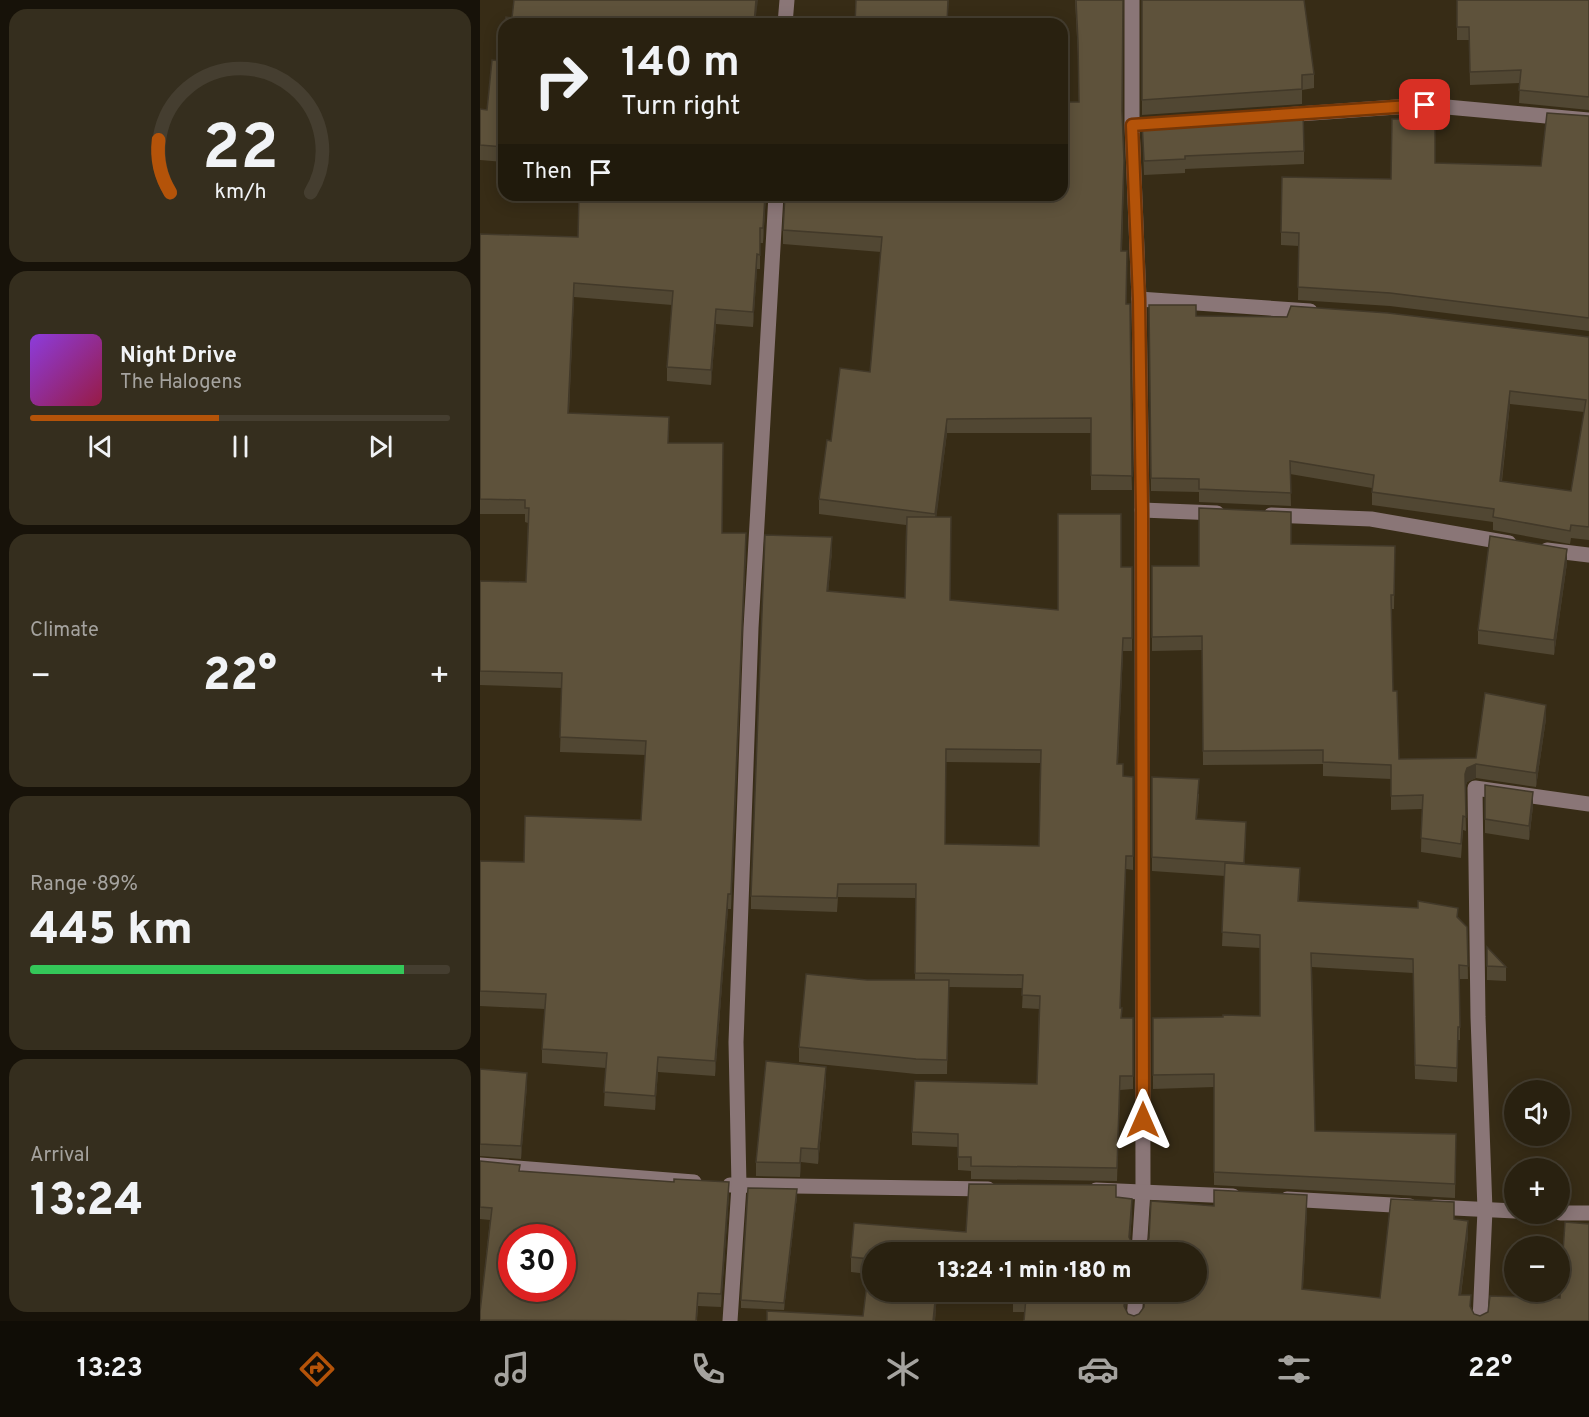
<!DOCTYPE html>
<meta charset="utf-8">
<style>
:root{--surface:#292110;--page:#352e1e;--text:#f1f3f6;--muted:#a5a39f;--line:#453e30;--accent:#b45309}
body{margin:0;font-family:Overpass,sans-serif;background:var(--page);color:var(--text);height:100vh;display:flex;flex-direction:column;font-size:22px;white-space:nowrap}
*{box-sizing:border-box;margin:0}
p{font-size:20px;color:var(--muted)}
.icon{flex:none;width:33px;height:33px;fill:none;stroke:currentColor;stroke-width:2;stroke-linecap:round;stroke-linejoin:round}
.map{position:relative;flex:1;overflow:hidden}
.details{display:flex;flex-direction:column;gap:9px;padding:9px;background:#171209;width:480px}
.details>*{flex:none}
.guide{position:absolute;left:18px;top:18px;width:570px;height:183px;border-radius:18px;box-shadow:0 3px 15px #0003,0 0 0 2px var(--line);background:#292110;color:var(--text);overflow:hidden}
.controls{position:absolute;left:1024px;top:1080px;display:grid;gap:12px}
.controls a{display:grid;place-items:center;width:66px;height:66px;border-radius:50%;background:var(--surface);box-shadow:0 3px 15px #0003,0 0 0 2px var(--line);font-size:30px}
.speed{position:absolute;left:18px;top:1224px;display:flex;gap:12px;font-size:30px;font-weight:700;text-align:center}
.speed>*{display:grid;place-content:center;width:78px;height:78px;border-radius:50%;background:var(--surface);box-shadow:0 3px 15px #0003,0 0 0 2px var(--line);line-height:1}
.speed .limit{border:9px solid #d22;background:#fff;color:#111}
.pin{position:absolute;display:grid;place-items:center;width:51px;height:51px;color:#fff;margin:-26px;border-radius:12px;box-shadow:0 3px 9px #0006}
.me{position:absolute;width:66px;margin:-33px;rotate:0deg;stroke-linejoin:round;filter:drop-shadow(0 0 4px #0008)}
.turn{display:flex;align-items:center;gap:21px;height:126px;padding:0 24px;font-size:27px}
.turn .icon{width:78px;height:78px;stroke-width:2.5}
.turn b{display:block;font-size:42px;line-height:51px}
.then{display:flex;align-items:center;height:57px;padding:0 24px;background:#0003;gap:12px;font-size:22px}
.big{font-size:45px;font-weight:800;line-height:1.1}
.details .tile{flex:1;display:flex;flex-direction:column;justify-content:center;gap:9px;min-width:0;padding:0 21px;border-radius:18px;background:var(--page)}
.details .dial{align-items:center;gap:0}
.dial svg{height:156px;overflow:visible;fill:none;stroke:var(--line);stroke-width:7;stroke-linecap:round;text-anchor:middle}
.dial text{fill:var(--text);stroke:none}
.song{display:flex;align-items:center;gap:18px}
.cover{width:72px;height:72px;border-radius:9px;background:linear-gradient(135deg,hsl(270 70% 55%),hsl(340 70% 35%))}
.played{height:6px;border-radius:3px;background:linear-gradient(90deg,var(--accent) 45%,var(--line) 45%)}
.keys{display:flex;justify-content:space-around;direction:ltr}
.heat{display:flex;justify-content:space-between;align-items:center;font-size:33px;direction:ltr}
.charge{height:9px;border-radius:4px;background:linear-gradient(90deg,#34c759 89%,var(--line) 0)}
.trip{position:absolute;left:382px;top:1242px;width:345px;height:60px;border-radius:30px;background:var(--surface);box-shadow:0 3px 15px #0003,0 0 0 2px var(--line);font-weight:800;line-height:60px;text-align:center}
.tab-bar{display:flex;height:96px;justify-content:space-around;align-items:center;background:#100d06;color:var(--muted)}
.tab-bar .icon{width:42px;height:42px}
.tab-bar .on{color:var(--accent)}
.tab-bar b{font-size:27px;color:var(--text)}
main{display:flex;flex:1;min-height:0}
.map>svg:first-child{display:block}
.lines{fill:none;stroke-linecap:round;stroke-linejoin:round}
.minor{stroke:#8a7677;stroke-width:15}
.wall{fill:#514733;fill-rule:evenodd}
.shaded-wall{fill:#423929}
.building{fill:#5e523b;stroke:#423929;stroke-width:1.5;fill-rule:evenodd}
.route-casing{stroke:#753606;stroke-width:15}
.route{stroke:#b45309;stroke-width:10}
</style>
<main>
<section class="details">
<div class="tile dial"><svg viewBox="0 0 100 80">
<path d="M14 69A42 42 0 1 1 86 69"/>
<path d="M14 69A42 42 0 0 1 8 42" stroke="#b45309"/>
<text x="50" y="56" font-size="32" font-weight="700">22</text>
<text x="50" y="72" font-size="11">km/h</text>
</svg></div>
<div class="tile">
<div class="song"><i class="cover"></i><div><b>Night Drive</b><p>The Halogens</p></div></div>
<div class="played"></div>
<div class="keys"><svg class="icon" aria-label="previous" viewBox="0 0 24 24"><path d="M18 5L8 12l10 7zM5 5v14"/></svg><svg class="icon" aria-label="pause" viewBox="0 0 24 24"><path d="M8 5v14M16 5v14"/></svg><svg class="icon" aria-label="next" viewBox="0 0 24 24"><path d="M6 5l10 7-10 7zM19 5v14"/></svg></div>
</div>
<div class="tile"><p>Climate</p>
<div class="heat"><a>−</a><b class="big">22°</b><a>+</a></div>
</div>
<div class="tile"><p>Range · 89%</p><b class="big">445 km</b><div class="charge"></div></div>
<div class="tile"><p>Arrival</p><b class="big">13:24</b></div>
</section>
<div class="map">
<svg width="1109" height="1321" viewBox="0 0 1109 1321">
<rect width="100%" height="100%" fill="#372c16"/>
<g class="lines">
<!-- minor -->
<g class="minor">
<path d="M652 0V125L659 299 662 510 663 1191 659 1252"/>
<path d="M305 24 307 0"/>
<path d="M804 115 945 105 1109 120"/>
<path d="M659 299 830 311"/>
<path d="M662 510 737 513"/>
<path d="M791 515 891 519 1029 543"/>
<path d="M1067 550 1109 555"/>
<path d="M0 1165 214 1182"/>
<path d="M250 1185 508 1189"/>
<path d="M616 1190 753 1196"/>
<path d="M807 1199 930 1206"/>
<path d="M954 1207 1035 1211"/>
<path d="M1080 1213H1109"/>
<path d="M250 1321 259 1186 256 1042 271 628 296 195"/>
<path d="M654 1321 656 1292"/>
<path d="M1000 1321 1005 1210 998 1017 995 788 1109 804"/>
</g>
</g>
<!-- wall -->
<g class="wall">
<path d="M595 0H643L642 113 644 176 642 251 646 304 652 490H611V433H467L456 517 470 601 578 610 641 567H652V651H643L638 764 643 776 653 777V870L646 869 640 1008 642 1018H653V1089L640 1090 637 1181 491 1179V1171L478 1170V1147L432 1145V1132L557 1084 559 1009 542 1008 543 988 469 987 467 1074H436L319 1062V1047L387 980H435L436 898 358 897 357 912 271 909V896L352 551 348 592 425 598 426 525 339 514V499L351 441 390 372 401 252 303 244V230L599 102 598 57ZM466 762 560 763 559 846 465 844Z"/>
<path d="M662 0 834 74V88L822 90V104L662 115Z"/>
<path d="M977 0H1109V110L1039 103 1040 83 990 85 989 40H977Z"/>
<path d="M24 36V162L0 160V109L7 110 21 61Z"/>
<path d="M1109 116V331L910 306 818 300 819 246 801 245V232L911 179 955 163 1061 166Z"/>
<path d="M662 121 824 151V164L705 169V173L664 175Z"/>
<path d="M99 195H286L283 243H280V269H277L273 327 236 324 231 385 187 381V367L192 305 94 297 89 413 188 443 242 533 266 548 251 909H248L235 1076 178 1072 175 1110 124 1106 126 1068 62 1063V1049L65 1009 0 1006V861L44 862 161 820 165 755 80 752 82 688 0 685V581L46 582 48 523 45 522V514H0V234L98 237Z"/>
<path d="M669 305 716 316 1109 337V540L1091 538 1090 544 1013 530V522L892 505V488L810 474 811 506 719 502V492L671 491ZM1030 404 1104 412 1091 491 1022 481Z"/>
<path d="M811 544 915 546 914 609H911L913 691 919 759 996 758 1066 719 1056 787 996 778 987 782 985 788 986 831 983 830 981 858 941 852 942 809 911 810V779L843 776V764L723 765 722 650 672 651V566H719Z"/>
<path d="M1087 563 1074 655 998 644V630Z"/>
<path d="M672 777 719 794 717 819 766 836 764 864 820 881 819 901 978 917 987 927 988 979H980V1040H978L977 1082 935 1079 933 973 832 967 835 1131 976 1134 975 1198 734 1185V1087L673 1089V1018L780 1016V948L742 946 745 876 672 871Z"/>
<path d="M1005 785 1053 806 1049 840 1005 833Z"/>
<path d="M1007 947 1026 967V981L1007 980Z"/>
<path d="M0 1069 47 1085 41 1159 0 1156Z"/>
<path d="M346 1082 338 1164 321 1162 320 1177 276 1176V1162Z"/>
<path d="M0 1161 40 1171 249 1195 241 1307 218 1306 217 1321H0V1312L10 1220 0 1219Z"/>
<path d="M317 1196 304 1310 261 1308V1300Z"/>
<path d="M636 1197 652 1214 650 1239 653 1245 659 1247 734 1206 827 1210 823 1289 900 1298 974 1219 988 1236 981 1295 991 1307 994 1314 1000 1316 1080 1298 1109 1321H544L545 1312H533V1292H648L646 1309 648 1314 654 1316 659 1314 717 1252H393V1292H457L455 1321 383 1316 388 1274 371 1272V1257Z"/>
</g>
<!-- shaded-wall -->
<g class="shaded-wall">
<path d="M276 0H278L275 24H274Z"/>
<path d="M468 0H469L467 24Z"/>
<path d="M285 195H286L283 243V228Z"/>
<path d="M277 254V269L273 327V312Z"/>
<path d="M94 283V297L88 427V413Z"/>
<path d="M236 309V324L231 385V370Z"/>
<path d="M1030 391V404L1020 494V481Z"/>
<path d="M467 419V433L455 529V514Z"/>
<path d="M266 533V548L251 909V894Z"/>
<path d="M352 537V551L347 605V591Z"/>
<path d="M1087 549V563L1074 655V640Z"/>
<path d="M643 638V651L637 778V764Z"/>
<path d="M1066 705V719L1056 787V773Z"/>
<path d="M996 764V778L987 782 985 788V774L987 768Z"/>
<path d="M1053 792V806L1049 840V826Z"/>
<path d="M766 822V836L764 877V863Z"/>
<path d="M646 856V869L640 1021V1008Z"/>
<path d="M248 894V909L235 1076V1061Z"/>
<path d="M178 1057V1072L175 1110V1096Z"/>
<path d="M346 1067V1082L338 1164V1149Z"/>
<path d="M47 1073V1085L41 1159V1146Z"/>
<path d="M321 1148V1162L320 1177V1163Z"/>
<path d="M249 1182V1195L241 1307V1294Z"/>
<path d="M317 1189V1196L304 1310V1303Z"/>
<path d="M827 1195V1210L822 1304V1289Z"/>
<path d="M652 1199V1214L649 1252V1237Z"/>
<path d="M988 1221V1236L979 1310V1295Z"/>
<path d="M456 1292H457L455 1321H453Z"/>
<path d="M646 1292H648L644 1321V1306Z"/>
</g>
<!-- building -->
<g class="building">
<path d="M34 0H276L274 24H25L26 17 32 18Z"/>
<path d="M376 0H468L467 24H375Z"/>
<path d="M596 0H643L642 111 644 161 641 251H647L646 304H650L652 476 611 475V418L467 419 455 514 339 499 347 440 351 441 360 368 390 372 402 237 303 230 305 195H582V102H599L598 42Z"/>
<path d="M662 0H824L834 74 822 75V89L662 100Z"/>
<path d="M977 0H1109V97L1039 90 1041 70 990 72 989 27H977Z"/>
<path d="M24 36V147L0 145V109L7 110 12 60 21 61Z"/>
<path d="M823 110 824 151 705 156V159L664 161 662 121Z"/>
<path d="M1067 113 1109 116V318L910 293 818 287 819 233 801 232 802 177 911 179 912 119H955V163L1061 166Z"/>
<path d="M99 195H285L283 228H280V255L277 254 273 312 236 309 231 370 187 367 193 291 94 283 88 413 189 417 188 443H243L242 533H266L251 894H248L235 1061 178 1057 175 1096 124 1092 127 1053 62 1049 66 994 0 991V861L44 862 45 816 161 820 166 741 80 737 82 673 0 671V581L46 582 49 508H45V500L0 499V234L98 237Z"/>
<path d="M669 305H716V316L807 317 811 306 908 313 1109 337V527L1091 525 1090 531 1013 517 1014 509 892 492 894 475 810 461 811 493 719 489V479L671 478ZM1030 391 1106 400 1091 491 1020 481Z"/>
<path d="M719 508 811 512V544L915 546 914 595H911L913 691H917L919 759 996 758 1005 693 1066 705 1056 773 996 764 987 768 985 774 986 817 983 816 981 844 941 838 943 795 911 796V765L843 762V750L723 751 722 636 672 637V566H719Z"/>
<path d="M578 514H641V567H652V638H643L637 764H643V776L653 777V856H646L640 1008H642L641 1018H653V1076H640L637 1168 491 1166V1157H478V1134L432 1132 435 1081 557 1084 560 996 542 995 543 975 435 973 436 884H358L357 898 271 896 285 535 352 537 347 591 425 598 427 517H471L470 600 578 610ZM466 749 561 750 559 846 465 844Z"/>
<path d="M1010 536 1087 549 1074 640 998 630Z"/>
<path d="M672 777 719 779 716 819 766 822 764 863 672 857Z"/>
<path d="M1005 785 1053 792 1049 826 1005 819Z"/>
<path d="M745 863 820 868 818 901 938 908V901L978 908 977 917 987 927 988 966 979 965 980 1027H978L977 1068 935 1065 933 959 831 953 835 1131 976 1134 975 1184 734 1172V1074L673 1075V1018L743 1017V1015L780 1016V935L742 932Z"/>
<path d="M1007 947 1026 967 1007 966Z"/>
<path d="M326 974 387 980H469L467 1060 436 1059 319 1047Z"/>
<path d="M286 1061 346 1067 338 1149 321 1148 320 1163 276 1162Z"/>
<path d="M0 1069 47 1073 41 1146 0 1144Z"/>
<path d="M0 1161 40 1165 39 1171 194 1182V1179L249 1182 241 1294 218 1293 216 1321 0 1320V1312L12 1208 0 1207ZM32 1238H82V1288H32Z"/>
<path d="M489 1184 636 1185V1197L652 1199 649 1237 653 1245 659 1247 667 1243 669 1238 671 1201 734 1206V1190L827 1195 822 1289 900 1298 911 1199 974 1202V1219L988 1221 979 1295H991L990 1306 994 1314 1000 1316 1008 1312 1010 1296 1080 1298 1085 1222 1109 1224V1321H544L546 1297 533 1296V1292H646L644 1306 648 1314 654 1316 659 1314 664 1307 665 1292H717V1252H393V1292H456L453 1321H287V1311L383 1316 390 1259 371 1257 374 1223 486 1232Z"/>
<path d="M268 1188 317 1189 304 1303 261 1300Z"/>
</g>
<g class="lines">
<defs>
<path id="route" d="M663 1120 662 510 659 299 652 125 945 105"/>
</defs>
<!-- route casing -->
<use href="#route" class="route-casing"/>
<!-- route -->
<use href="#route" class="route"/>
</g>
</svg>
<div class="controls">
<a><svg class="icon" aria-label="sound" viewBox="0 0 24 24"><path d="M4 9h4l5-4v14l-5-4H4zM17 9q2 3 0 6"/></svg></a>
<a>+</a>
<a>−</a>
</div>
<div class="speed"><div class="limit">30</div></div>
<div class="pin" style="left:945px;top:105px;background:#d93025"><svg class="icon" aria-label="arrive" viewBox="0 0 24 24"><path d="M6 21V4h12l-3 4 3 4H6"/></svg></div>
<svg class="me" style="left:663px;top:1120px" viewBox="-20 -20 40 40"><path d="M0-17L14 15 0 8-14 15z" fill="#b45309" stroke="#fff" stroke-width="4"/></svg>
<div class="trip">13:24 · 1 min · 180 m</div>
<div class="guide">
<div class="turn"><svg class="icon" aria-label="right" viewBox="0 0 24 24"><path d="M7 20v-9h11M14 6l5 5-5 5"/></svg><div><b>140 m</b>Turn right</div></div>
<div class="then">Then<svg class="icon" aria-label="arrive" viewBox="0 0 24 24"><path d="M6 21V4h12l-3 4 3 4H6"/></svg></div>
</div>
</div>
</main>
<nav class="tab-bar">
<b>13:23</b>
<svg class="icon on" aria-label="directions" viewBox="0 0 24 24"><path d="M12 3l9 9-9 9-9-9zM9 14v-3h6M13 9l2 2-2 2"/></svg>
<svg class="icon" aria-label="music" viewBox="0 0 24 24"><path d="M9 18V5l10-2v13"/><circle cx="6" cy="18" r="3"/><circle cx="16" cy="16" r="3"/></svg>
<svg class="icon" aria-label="phone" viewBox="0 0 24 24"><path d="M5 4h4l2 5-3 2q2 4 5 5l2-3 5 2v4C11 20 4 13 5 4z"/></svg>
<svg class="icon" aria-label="climate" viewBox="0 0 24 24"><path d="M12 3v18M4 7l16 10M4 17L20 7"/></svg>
<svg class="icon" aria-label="car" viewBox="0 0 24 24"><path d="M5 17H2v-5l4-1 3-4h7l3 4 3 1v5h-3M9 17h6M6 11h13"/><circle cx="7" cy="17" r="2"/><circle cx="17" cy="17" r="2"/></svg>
<svg class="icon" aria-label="filters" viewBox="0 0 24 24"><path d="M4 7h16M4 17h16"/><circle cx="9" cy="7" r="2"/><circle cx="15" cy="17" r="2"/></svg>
<b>22°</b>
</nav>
